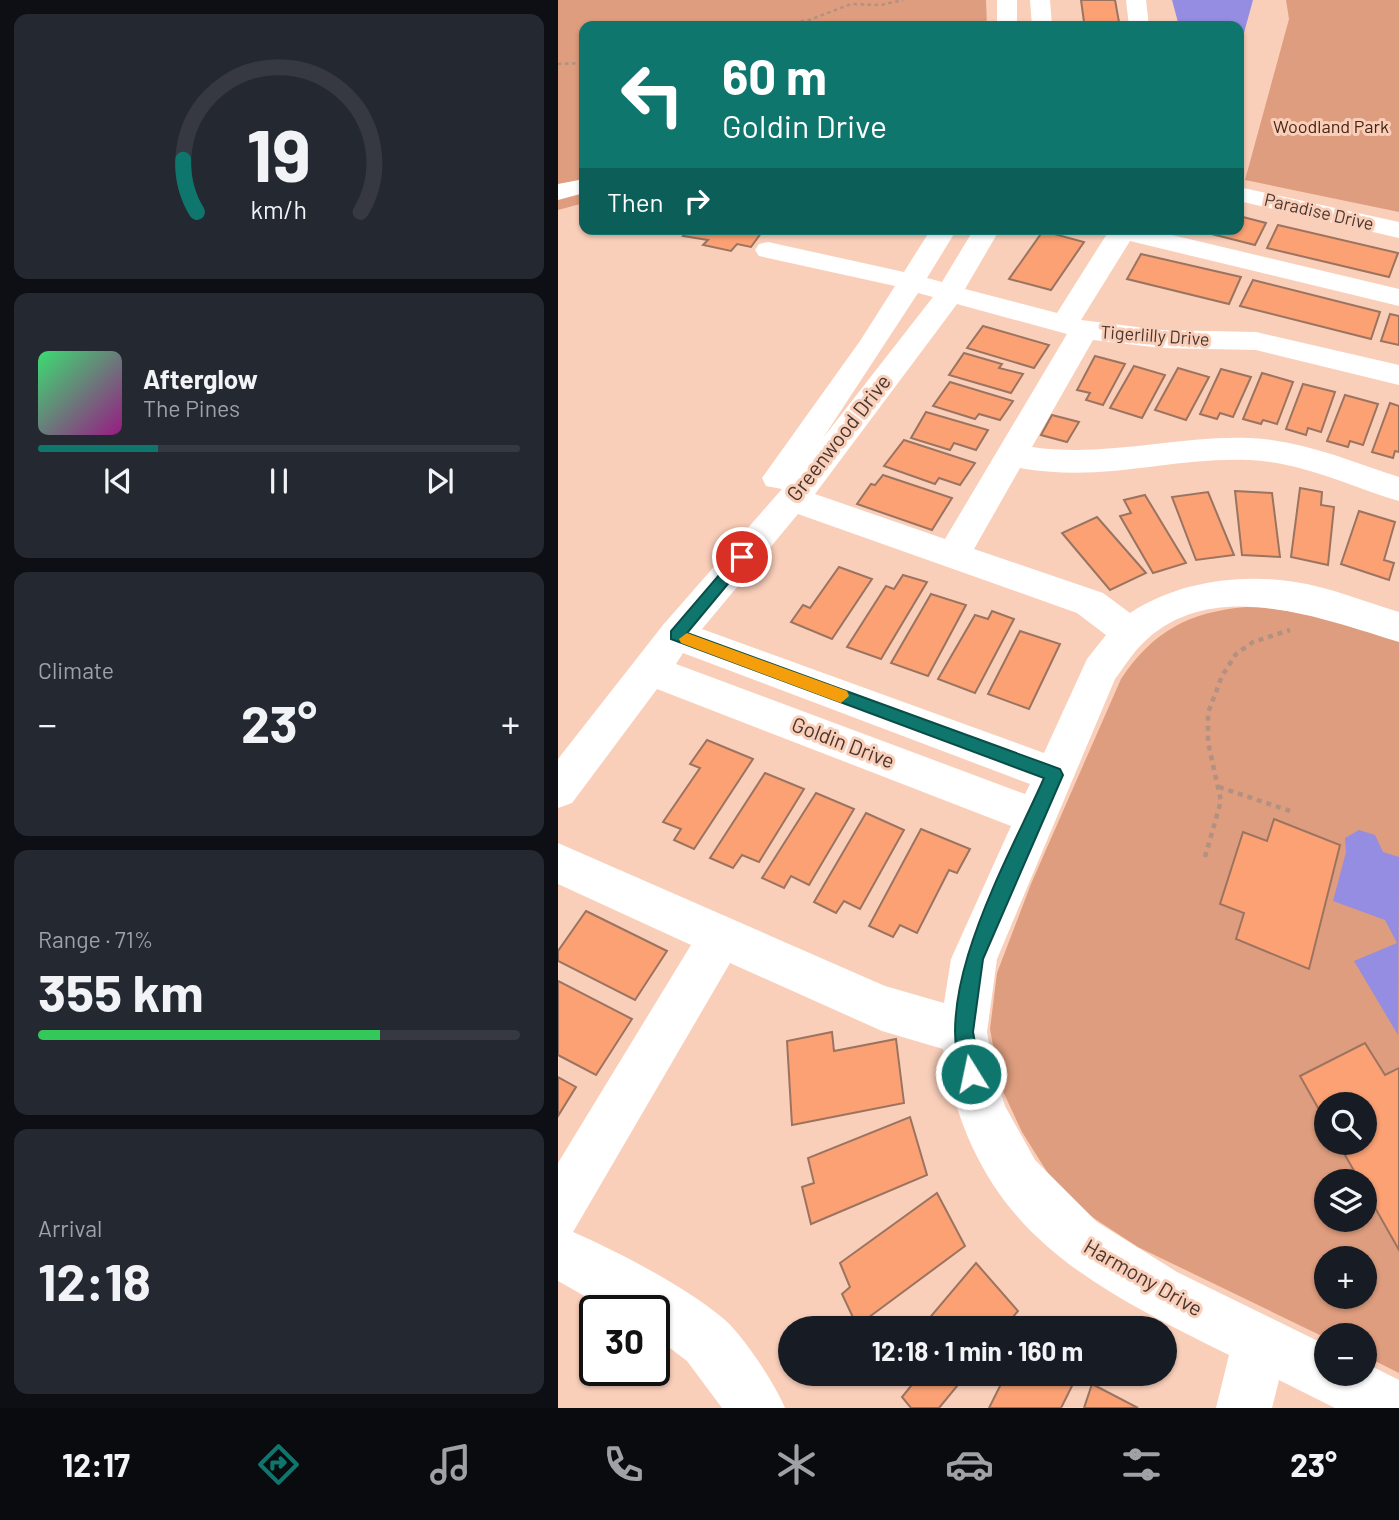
<!DOCTYPE html>
<meta charset="utf-8">
<style>
:root{--surface:#171b24;--page:#242831;--text:#f1f3f6;--muted:#9ea1a6;--line:#363941;--accent:#0f766e}
body{margin:0;font-family:Barlow,sans-serif;background:var(--page);color:var(--text);height:100vh;display:flex;flex-direction:column;font-size:26px;white-space:nowrap}
*{box-sizing:border-box;margin:0}
p{font-size:23px;color:var(--muted)}
.icon{flex:none;width:38px;height:38px;fill:none;stroke:currentColor;stroke-width:2;stroke-linecap:round;stroke-linejoin:round}
.map{position:relative;flex:1;overflow:hidden}
.sheet{display:flex;flex-direction:column;gap:14px;padding:14px;background:#0d0f14;width:558px}
.sheet>*{flex:none}
.guide{position:absolute;left:21px;top:21px;width:665px;height:214px;border-radius:14px;box-shadow:0 2px 5px #0004;background:#0f766e;color:#fff;overflow:hidden}
.controls{position:absolute;left:756px;top:1092px;display:grid;gap:14px}
.controls a{display:grid;place-items:center;width:63px;height:63px;border-radius:50%;background:var(--surface);box-shadow:0 2px 5px #0004;font-size:35px}
.speed{position:absolute;left:21px;top:1295px;display:flex;gap:14px;font-size:35px;font-weight:700;text-align:center}
.speed>*{display:grid;place-content:center;width:91px;height:91px;border-radius:50%;background:var(--surface);box-shadow:0 2px 5px #0004;line-height:1}
.speed .limit{border:4px solid #111;border-radius:10px;background:#fff;color:#111}
.pin{position:absolute;display:grid;place-items:center;width:60px;height:60px;color:#fff;margin:-30px;border:4px solid #fff;border-radius:50%;box-shadow:0 2px 7px #0007}
.me{position:absolute;width:77px;margin:-38px;rotate:350deg;stroke-linejoin:round;filter:drop-shadow(0 0 5px #0008)}
.turn{display:flex;align-items:center;gap:24px;height:147px;padding:0 28px;font-size:32px}
.turn .icon{width:91px;height:91px;stroke-width:2.5}
.turn b{display:block;font-size:49px;line-height:60px}
.then{display:flex;align-items:center;height:66px;padding:0 28px;background:#0003;gap:14px;font-size:26px}
.big{font-size:52px;font-weight:700;line-height:1.1}
.sheet .card{flex:1;display:flex;flex-direction:column;justify-content:center;gap:10px;min-width:0;padding:0 24px;border-radius:14px;background:var(--page)}
.sheet .dial{align-items:center;gap:0}
.dial svg{height:182px;overflow:visible;fill:none;stroke:var(--line);stroke-width:7;stroke-linecap:round;text-anchor:middle}
.dial text{fill:var(--text);stroke:none}
.song{display:flex;align-items:center;gap:21px}
.cover{width:84px;height:84px;border-radius:10px;background:linear-gradient(135deg,hsl(140 70% 55%),hsl(310 70% 35%))}
.played{height:7px;border-radius:4px;background:linear-gradient(90deg,var(--accent) 25%,var(--line) 25%)}
.keys{display:flex;justify-content:space-around;direction:ltr}
.heat{display:flex;justify-content:space-between;align-items:center;font-size:38px;direction:ltr}
.charge{height:10px;border-radius:5px;background:linear-gradient(90deg,#34c759 71%,var(--line) 0)}
.trip{position:absolute;left:220px;top:1316px;width:399px;height:70px;border-radius:35px;background:var(--surface);box-shadow:0 2px 5px #0004;font-weight:700;line-height:70px;text-align:center}
.tab-bar{display:flex;height:112px;justify-content:space-around;align-items:center;background:#090b0e;color:var(--muted)}
.tab-bar .icon{width:49px;height:49px}
.tab-bar .on{color:var(--accent)}
.tab-bar b{font-size:32px;color:var(--text)}
main{display:flex;flex:1;min-height:0}
.map>svg:first-child{display:block}
.green{fill:#de9d7e;fill-rule:evenodd}
.water{fill:#948de1}
.building{fill:#fba174;stroke:#9b7461;stroke-width:2}
.lines{fill:none;stroke-linecap:round;stroke-linejoin:round}
.path-far1{stroke:#b29182;stroke-width:2.5;stroke-dasharray:3.5 3.5;stroke-linecap:butt}
.path{stroke:#b29182;stroke-width:4.5;stroke-dasharray:5 5;stroke-linecap:butt}
.minor{fill:#fff;fill-rule:evenodd}
.route{fill:#0f766e;stroke:#0a4d48;stroke-width:2}
.slow{fill:#f59e0b}
.labels{text-anchor:middle;stroke-width:6;stroke-linejoin:round;paint-order:stroke}
.far-park-label{font-size:18px;fill:#482513;stroke:#facfba}
.far-street-label{font-size:18px;fill:#49372f;stroke:#facfba}
.street-label{font-size:21px;fill:#49372f;stroke:#facfba}
</style>
<main>
<section class="sheet">
<div class="card dial"><svg viewBox="0 0 100 80">
<path d="M14 69A42 42 0 1 1 86 69"/>
<path d="M14 69A42 42 0 0 1 8 46" stroke="#0f766e"/>
<text x="50" y="56" font-size="32" font-weight="700">19</text>
<text x="50" y="72" font-size="11">km/h</text>
</svg></div>
<div class="card">
<div class="song"><i class="cover"></i><div><b>Afterglow</b><p>The Pines</p></div></div>
<div class="played"></div>
<div class="keys"><svg class="icon" aria-label="previous" viewBox="0 0 24 24"><path d="M18 5L8 12l10 7zM5 5v14"/></svg><svg class="icon" aria-label="pause" viewBox="0 0 24 24"><path d="M8 5v14M16 5v14"/></svg><svg class="icon" aria-label="next" viewBox="0 0 24 24"><path d="M6 5l10 7-10 7zM19 5v14"/></svg></div>
</div>
<div class="card"><p>Climate</p>
<div class="heat"><a>−</a><b class="big">23°</b><a>+</a></div>
</div>
<div class="card"><p>Range · 71%</p><b class="big">355 km</b><div class="charge"></div></div>
<div class="card"><p>Arrival</p><b class="big">12:18</b></div>
</section>
<div class="map">
<svg width="841" height="1408" viewBox="0 0 841 1408">
<rect width="100%" height="100%" fill="#facfba"/>
<!-- green -->
<g class="green">
<path d="M0 0H428L429 26H26V203L0 210Z"/>
<path d="M728 0H841V212L687 180 731 19Z"/>
<path d="M688 607C742 608 790 625 841 641V1373L807 1356V1335L768 1338 580 1247 531 1215 491 1175 464 1132 442 1085 432 1029 439 973 473 884 563 679C595 631 631 612 688 607ZM768 1104H807V1143H768ZM768 1181H807V1220H768ZM768 1258H807V1297H768Z"/>
</g>
<!-- water -->
<g class="water">
<path d="M614 0H695L681 51V26H621Z"/>
<path d="M801 830 817 835 825 852 841 857 840 1035 796 961 839 943 827 920 775 901 788 852 787 838Z"/>
</g>
<!-- building -->
<g class="building">
<path d="M523 0H557L561 22H526Z"/>
<path d="M681 216 708 223 697 245 634 229H681Z"/>
<path d="M720 225 840 253 831 277 709 248Z"/>
<path d="M130 229H206L193 247 179 244 173 251 145 245 150 240 125 236Z"/>
<path d="M485 231 526 242 493 290 451 279Z"/>
<path d="M583 254 683 277 671 304 569 279Z"/>
<path d="M695 280 822 312 813 339 682 306Z"/>
<path d="M832 314 841 316V345L823 341Z"/>
<path d="M425 326 491 345 476 368 409 348Z"/>
<path d="M406 353 444 364 441 368 465 374 453 393 391 375Z"/>
<path d="M537 356 567 364 545 405 528 400 532 393 519 390Z"/>
<path d="M576 366 607 375 584 418 552 408Z"/>
<path d="M620 368 651 377 628 420 597 410Z"/>
<path d="M663 369 693 377 675 417 662 413 659 419 642 414Z"/>
<path d="M704 373 735 382 719 424 705 420 703 424 685 419Z"/>
<path d="M392 382 455 401 442 420 421 414 417 419 375 406Z"/>
<path d="M745 384 777 392 763 432 750 428 748 435 728 429Z"/>
<path d="M787 395 820 404 805 445 792 441 790 447 769 441Z"/>
<path d="M832 403 841 406V452L837 451 835 458 814 452Z"/>
<path d="M368 412 430 430 418 450 396 443 392 450 353 438Z"/>
<path d="M494 415 521 422 509 442 483 435Z"/>
<path d="M346 440 417 463 402 485 381 478 377 484 326 466Z"/>
<path d="M325 475 394 498 374 530 299 504 313 484 317 485Z"/>
<path d="M742 488 764 492 763 505 776 507 770 565 733 557Z"/>
<path d="M677 491 714 493 722 557 684 555Z"/>
<path d="M650 492 676 555 638 560 614 497Z"/>
<path d="M587 495 628 563 595 573 562 516 573 513 566 500Z"/>
<path d="M801 511 837 522 826 560 836 563 831 580 783 564Z"/>
<path d="M539 517 588 573 552 590 504 533Z"/>
<path d="M281 567 314 579 274 639 233 622 245 605 252 608Z"/>
<path d="M345 575 369 582 323 659 289 647 328 586 336 589Z"/>
<path d="M373 594 408 605 370 676 333 663Z"/>
<path d="M434 611 456 619 417 693 380 679 417 615 430 619Z"/>
<path d="M462 631 502 644 471 709 430 694Z"/>
<path d="M149 740 195 759 136 849 116 840 123 829 105 822 142 768 132 764Z"/>
<path d="M207 773 246 789 201 862 184 855 175 868 152 858Z"/>
<path d="M258 793 296 809 251 885 233 876 226 888 204 878Z"/>
<path d="M308 813 346 830 302 909 286 901 278 913 256 902Z"/>
<path d="M716 819 782 845 751 969 678 939 686 913 662 904 685 832 709 841Z"/>
<path d="M363 829 412 849 399 873 391 870 359 933 342 925 335 937 311 926Z"/>
<path d="M28 911 109 951 77 1000 0 961V951Z"/>
<path d="M0 981 74 1019 38 1075 0 1055Z"/>
<path d="M274 1032 276 1051 338 1039 346 1103 234 1125 229 1041Z"/>
<path d="M807 1043 827 1075 841 1068V1250L807 1190V1181H802L780 1143H807V1104H768V1122L742 1076Z"/>
<path d="M0 1077 18 1087 0 1116Z"/>
<path d="M352 1117 369 1175 253 1224 244 1187 256 1183 250 1158Z"/>
<path d="M379 1193 407 1246 299 1326 284 1294 292 1287 282 1263Z"/>
<path d="M418 1263 460 1311 446 1328H363Z"/>
<path d="M344 1374H409L381 1408H353L344 1397 353 1386Z"/>
<path d="M448 1374H520L503 1408H431Z"/>
<path d="M534 1384 580 1408H526Z"/>
</g>
<g class="lines">
<!-- path-far1 -->
<g class="path-far1">
<path d="M215 26 251 20 293 4 323 5 345 0"/>
<path d="M0 64 26 63"/>
</g>
<!-- path -->
<g class="path">
<path d="M661 787 735 812"/>
<path d="M647 857 663 801 650 742V713L664 676 678 654 695 642 732 630"/>
</g>
<!-- minor -->
<g class="minor">
<rect x="439" y="0" width="20" height="26"/>
<path d="M472 0H492L494 26H474Z"/>
<path d="M568 0H588L591 26H571Z"/>
<path d="M26 179V193L0 200V184Z"/>
<path d="M681 187 841 222V238L681 201Z"/>
<path d="M373 229H399L369 278 384 282 416 229H442L407 289 499 313 552 229H589L841 289V306L572 241 523 320 603 330 698 332 841 365V385L698 350 603 348 535 340 474 447C548 458 618 435 692 438 743 440 792 461 841 477V501C791 486 744 462 691 460 611 457 546 483 462 468L416 549 545 593 572 613C619 582 681 573 737 582 772 587 807 602 841 612V642C762 618 653 575 584 644 574 654 566 667 557 679L439 959 429 1032 437 1074 447 1106 477 1160 539 1222 619 1272 768 1345V1374H807V1363L841 1380V1408H777L721 1380 714 1408H658L671 1355C522 1281 416 1228 385 1049L324 1031 172 963 15 1232C61 1252 130 1288 167 1320 187 1338 217 1384 227 1408H164L129 1361 96 1336V1311H53L0 1281V1163L133 945 0 884V843L327 986 386 1003 393 959 453 826 99 689 14 803 0 808V759L105 625 224 489 208 486 204 478 302 341 337 286 201 256 197 250 201 244 210 242 346 272ZM360 293 375 297 265 438ZM399 304 509 334 387 539 257 494ZM240 514 519 613 548 635 529 659 486 753 144 629ZM125 653 472 784 467 794 118 664Z"/>
</g>
</g>
<!-- route -->
<path class="route" d="M184 552 191 557 189 561 129 633 502 769 505 775 425 959 415 1032 423 1074 420 1081 413 1084 406 1081C370 995 451 858 486 778L113 639V631L179 554Z"/>
<!-- slow -->
<path class="slow" d="M129 633 289 691 291 696 283 703 123 643 121 639Z"/>
<g class="labels">
<!-- far-park labels -->
<g class="far-park-label">
<text x="773" y="133">Woodland Park</text>
</g>
<!-- far-street labels -->
<g class="far-street-label">
<text transform="translate(761 212) rotate(13)" y="6">Paradise Drive</text>
<text transform="translate(597 336) rotate(4)" y="6">Tigerlilly Drive</text>
</g>
<!-- street labels -->
<g class="street-label">
<text transform="translate(281 438) rotate(-52)" y="7">Greenwood Drive</text>
<text transform="translate(285 743) rotate(21)" y="7">Goldin Drive</text>
<text transform="translate(585 1278) rotate(30)" y="7">Harmony Drive</text>
</g>
</g>
</svg>
<div class="controls">
<a><svg class="icon" aria-label="search" viewBox="0 0 24 24"><circle cx="10" cy="10" r="6"/><path d="M15 15l6 6"/></svg></a>
<a><svg class="icon" aria-label="layers" viewBox="0 0 24 24"><path d="M12 4l9 5-9 5-9-5zM3 14l9 5 9-5"/></svg></a>
<a>+</a>
<a>−</a>
</div>
<div class="speed"><div class="limit">30</div></div>
<div class="pin" style="left:184px;top:557px;background:#d93025"><svg class="icon" aria-label="arrive" viewBox="0 0 24 24"><path d="M6 21V4h12l-3 4 3 4H6"/></svg></div>
<svg class="me" style="left:413px;top:1074px" viewBox="-20 -20 40 40"><circle r="17" fill="#0f766e" stroke="#fff" stroke-width="3"/><path d="M0-11L8 9 0 5-8 9z" fill="#fff"/></svg>
<div class="trip">12:18 · 1 min · 160 m</div>
<div class="guide">
<div class="turn"><svg class="icon" aria-label="left" viewBox="0 0 24 24"><path d="M17 20v-9H6M10 6l-5 5 5 5"/></svg><div><b>60 m</b>Goldin Drive</div></div>
<div class="then">Then<svg class="icon" aria-label="right" viewBox="0 0 24 24"><path d="M7 20v-9h11M14 6l5 5-5 5"/></svg></div>
</div>
</div>
</main>
<nav class="tab-bar">
<b>12:17</b>
<svg class="icon on" aria-label="directions" viewBox="0 0 24 24"><path d="M12 3l9 9-9 9-9-9zM9 14v-3h6M13 9l2 2-2 2"/></svg>
<svg class="icon" aria-label="music" viewBox="0 0 24 24"><path d="M9 18V5l10-2v13"/><circle cx="6" cy="18" r="3"/><circle cx="16" cy="16" r="3"/></svg>
<svg class="icon" aria-label="phone" viewBox="0 0 24 24"><path d="M5 4h4l2 5-3 2q2 4 5 5l2-3 5 2v4C11 20 4 13 5 4z"/></svg>
<svg class="icon" aria-label="climate" viewBox="0 0 24 24"><path d="M12 3v18M4 7l16 10M4 17L20 7"/></svg>
<svg class="icon" aria-label="car" viewBox="0 0 24 24"><path d="M5 17H2v-5l4-1 3-4h7l3 4 3 1v5h-3M9 17h6M6 11h13"/><circle cx="7" cy="17" r="2"/><circle cx="17" cy="17" r="2"/></svg>
<svg class="icon" aria-label="filters" viewBox="0 0 24 24"><path d="M4 7h16M4 17h16"/><circle cx="9" cy="7" r="2"/><circle cx="15" cy="17" r="2"/></svg>
<b>23°</b>
</nav>
